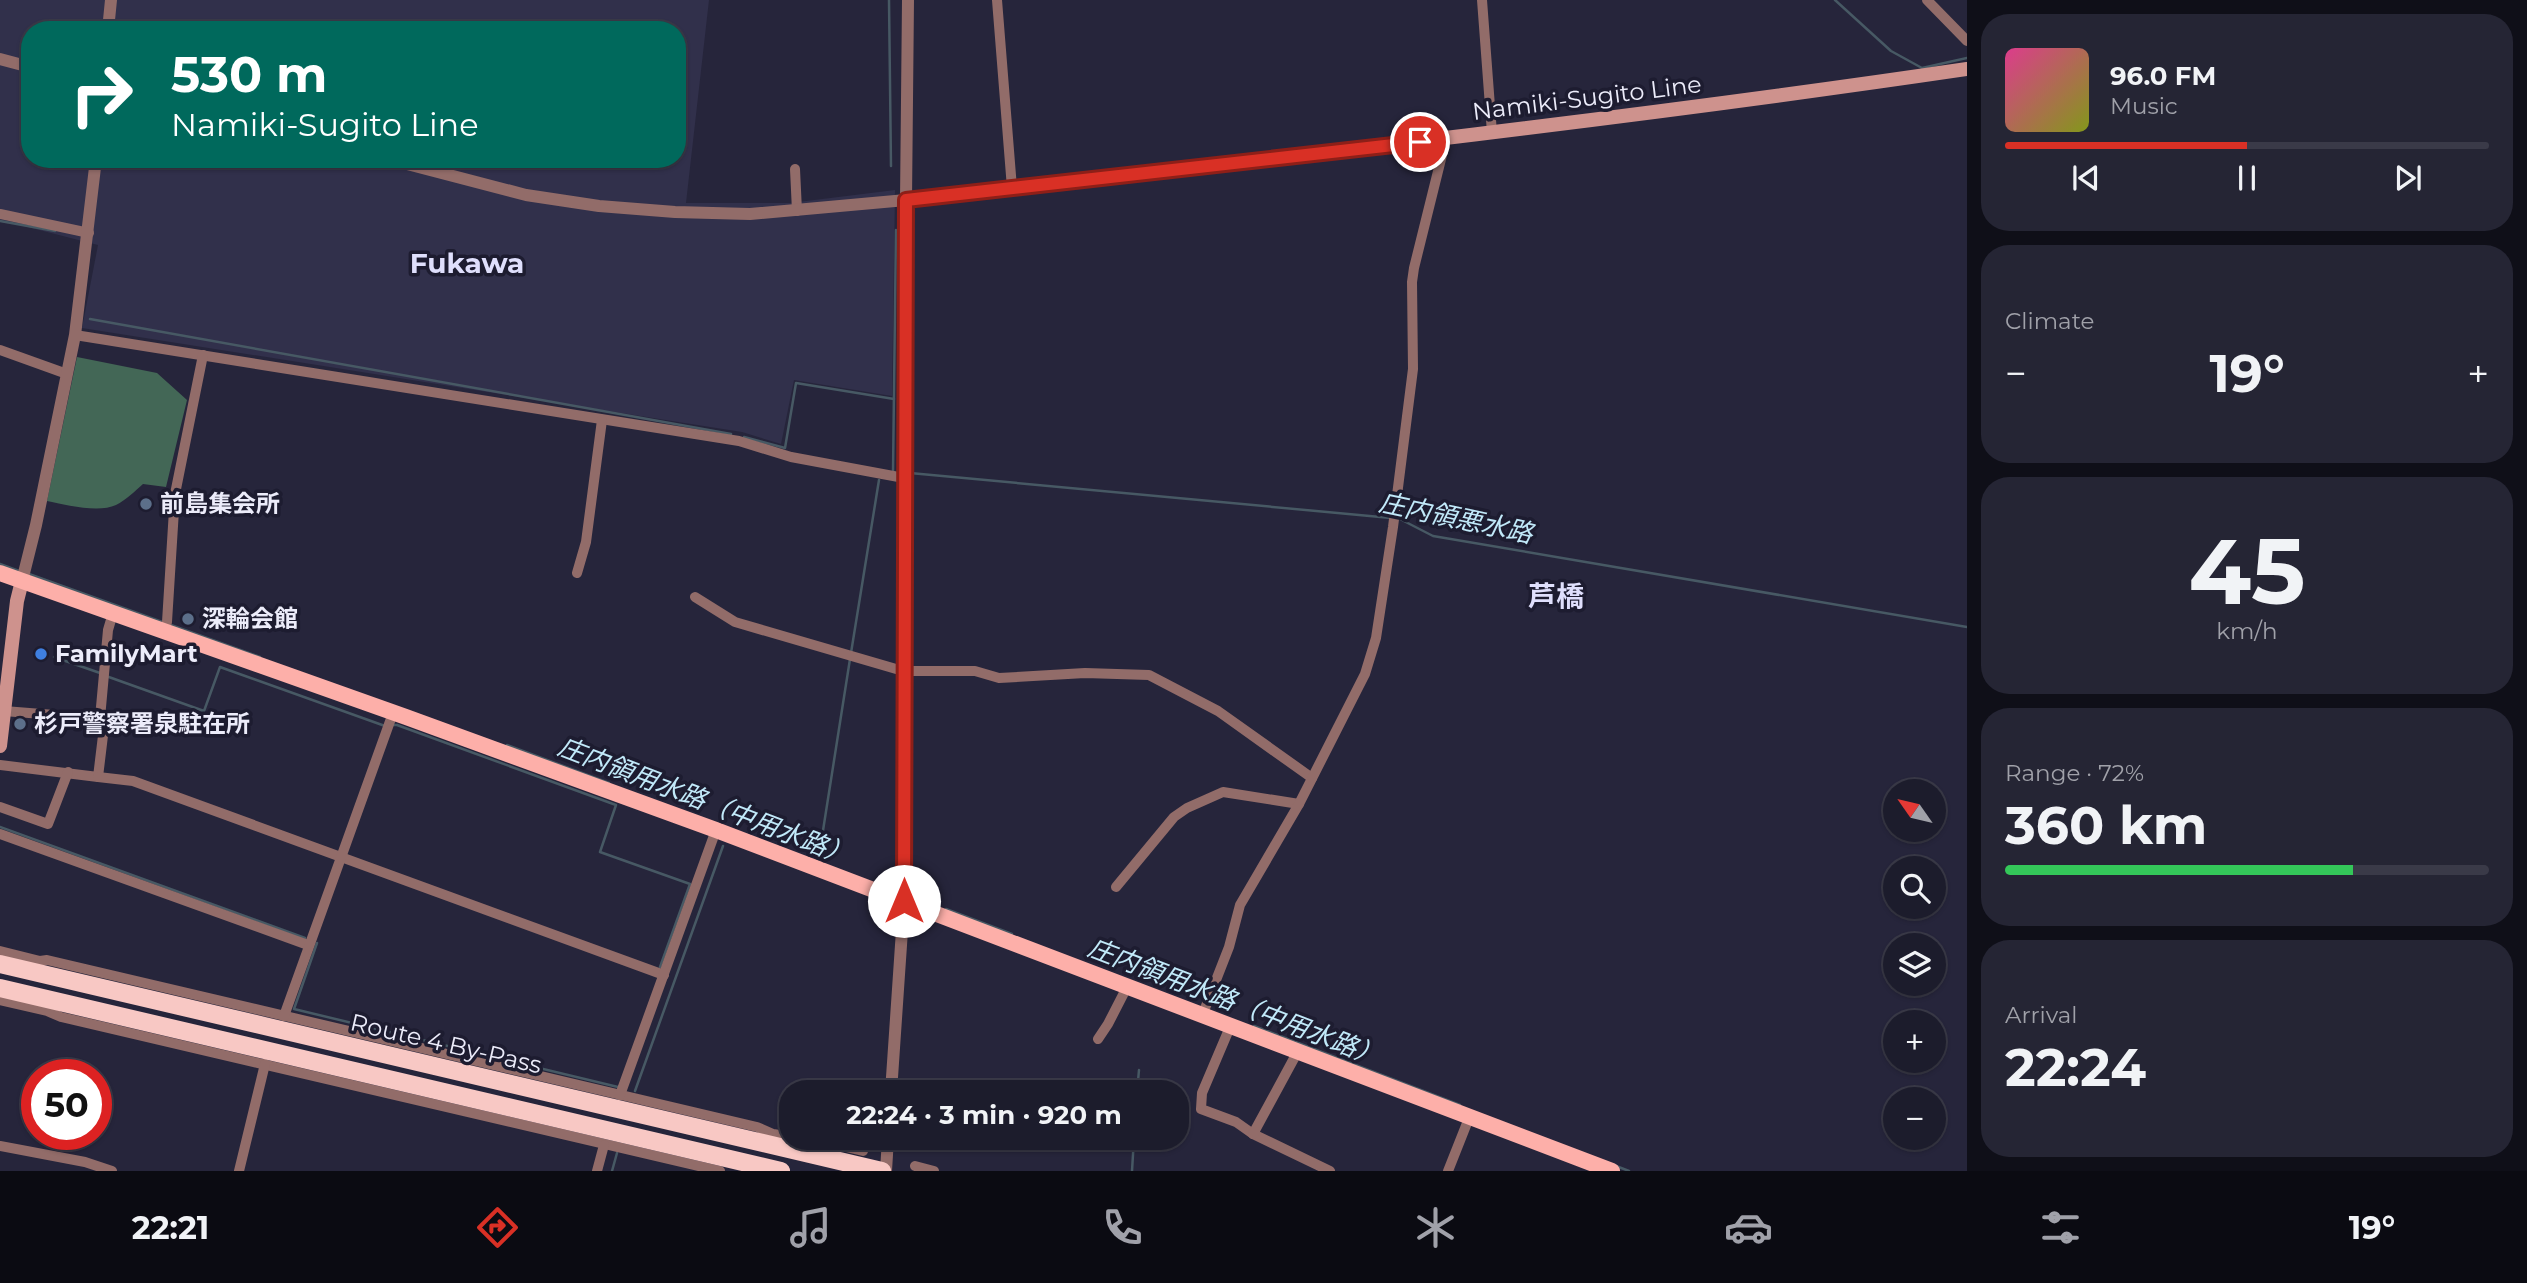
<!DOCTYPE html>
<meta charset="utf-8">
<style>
:root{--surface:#1c1c2c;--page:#252534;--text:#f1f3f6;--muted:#a0a1a9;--line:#3a3a48;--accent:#d93025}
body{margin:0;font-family:Montserrat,"Noto Sans JP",sans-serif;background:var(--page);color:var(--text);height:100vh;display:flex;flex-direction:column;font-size:26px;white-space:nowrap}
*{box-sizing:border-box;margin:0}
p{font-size:23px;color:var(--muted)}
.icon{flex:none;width:38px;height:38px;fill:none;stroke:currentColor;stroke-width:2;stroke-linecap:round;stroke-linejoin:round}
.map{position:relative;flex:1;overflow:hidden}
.sheet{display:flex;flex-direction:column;gap:14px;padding:14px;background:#0f0f18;width:560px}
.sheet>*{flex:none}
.banner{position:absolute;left:21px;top:21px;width:665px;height:147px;border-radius:28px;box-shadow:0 2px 5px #0004,0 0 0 2px var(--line);background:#00695c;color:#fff;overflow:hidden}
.needle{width:46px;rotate:304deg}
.tools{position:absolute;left:1883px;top:779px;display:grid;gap:14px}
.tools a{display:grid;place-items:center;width:63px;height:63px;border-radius:50%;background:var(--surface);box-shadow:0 2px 5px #0004,0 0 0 2px var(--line);font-size:35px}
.speed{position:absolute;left:21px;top:1059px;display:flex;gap:14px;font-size:35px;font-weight:700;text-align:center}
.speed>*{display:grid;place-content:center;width:91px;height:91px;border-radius:50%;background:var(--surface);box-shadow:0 2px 5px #0004,0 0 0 2px var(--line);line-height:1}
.speed .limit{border:10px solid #d22;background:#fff;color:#111}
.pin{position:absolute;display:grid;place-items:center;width:60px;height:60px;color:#fff;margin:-30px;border:4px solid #fff;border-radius:50%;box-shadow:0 2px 7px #0007}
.me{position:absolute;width:77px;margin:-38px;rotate:0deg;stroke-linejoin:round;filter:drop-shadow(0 0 5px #0008)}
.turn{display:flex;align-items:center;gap:24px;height:147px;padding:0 35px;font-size:32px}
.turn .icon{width:91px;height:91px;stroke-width:2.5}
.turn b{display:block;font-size:49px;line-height:60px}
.big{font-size:52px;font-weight:700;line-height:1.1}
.sheet .tile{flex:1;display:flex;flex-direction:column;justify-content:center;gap:10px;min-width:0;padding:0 24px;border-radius:28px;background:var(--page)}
.sheet .dial{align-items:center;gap:0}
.dial b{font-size:91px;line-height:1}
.song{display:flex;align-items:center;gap:21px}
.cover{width:84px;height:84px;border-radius:10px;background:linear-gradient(135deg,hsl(330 70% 55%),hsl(70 70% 35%))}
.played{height:7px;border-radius:4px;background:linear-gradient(90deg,var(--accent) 50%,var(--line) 50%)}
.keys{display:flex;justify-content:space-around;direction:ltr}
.heat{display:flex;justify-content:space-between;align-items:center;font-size:38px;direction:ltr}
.charge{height:10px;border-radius:5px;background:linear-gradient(90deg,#34c759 72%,var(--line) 0)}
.trip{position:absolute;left:779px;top:1080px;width:410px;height:70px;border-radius:28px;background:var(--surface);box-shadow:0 2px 5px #0004,0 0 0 2px var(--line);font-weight:700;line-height:70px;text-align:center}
.tabs{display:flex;height:112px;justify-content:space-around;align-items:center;background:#0b0b12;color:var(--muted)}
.tabs .icon{width:49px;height:49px}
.tabs .current{color:var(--accent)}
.tabs b{font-size:32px;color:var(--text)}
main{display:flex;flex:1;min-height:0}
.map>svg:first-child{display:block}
.built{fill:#31304b;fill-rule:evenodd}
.forest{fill:#436756}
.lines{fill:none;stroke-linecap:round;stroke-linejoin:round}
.stream{stroke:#475964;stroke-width:2.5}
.minor{stroke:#926c69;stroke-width:10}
.tertiary{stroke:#926c69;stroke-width:12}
.secondary{stroke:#ce928d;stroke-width:14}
.primary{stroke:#fdafa9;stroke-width:16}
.trunk{stroke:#f8c8c4;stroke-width:18}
.route-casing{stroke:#8d1f18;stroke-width:18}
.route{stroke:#d93025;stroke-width:12}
.service-dot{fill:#5c6f8a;stroke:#1d1c30;stroke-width:2.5}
.shop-dot{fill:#3f7fe0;stroke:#1d1c30;stroke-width:2.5}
.labels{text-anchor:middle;stroke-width:7;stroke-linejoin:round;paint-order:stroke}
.street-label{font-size:24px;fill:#ececfa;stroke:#1d1c30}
.poi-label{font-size:24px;font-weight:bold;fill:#ececfa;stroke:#1d1c30;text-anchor:start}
.water-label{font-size:26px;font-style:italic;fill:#c1e9f9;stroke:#1d1c30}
.quarter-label{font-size:28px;font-weight:bold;fill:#dfdffc;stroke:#1d1c30}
</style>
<main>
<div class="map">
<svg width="1967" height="1171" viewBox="0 0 1967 1171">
<rect width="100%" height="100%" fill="#26253b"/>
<!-- built -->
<path class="built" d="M0 0H709L686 203H790L895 190 892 396 794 380 781 444 742 432 82 328 98 245 0 220ZM30 30H677V159H30Z"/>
<!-- forest -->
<path class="forest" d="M77 357 157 373 187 400 166 487 143 484C135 491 126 500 116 505 99 513 65 505 47 501Z"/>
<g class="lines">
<!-- stream -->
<g class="stream">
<path d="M889 0 891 166"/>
<path d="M1835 0 1891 51 1922 68 1967 58"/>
<path d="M0 221 55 231"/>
<path d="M90 319 731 434"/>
<path d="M744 437 785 448 796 383 894 399"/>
<path d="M893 472 896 230"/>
<path d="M910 473 1391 518"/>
<path d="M1398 518 1433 536 1967 627"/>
<path d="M0 564 19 571"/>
<path d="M29 574 165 623"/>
<path d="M171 625 260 657"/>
<path d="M851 653 879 480"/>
<path d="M54 657 100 673"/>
<path d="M106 676 204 711 220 667 385 726"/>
<path d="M392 725H397L616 805 600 852 690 884 660 967"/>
<path d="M507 745 609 783"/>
<path d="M0 827 305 938"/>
<path d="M819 856 850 659"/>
<path d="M946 909 1012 934"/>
<path d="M317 943 294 1009 618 1087"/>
<path d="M1254 1026 1460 1105"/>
<path d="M635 1091 723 846"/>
<path d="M1137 1092 1139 1070"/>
<path d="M1616 1166 1629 1171"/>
<path d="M612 1171 617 1153"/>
<path d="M1132 1171 1134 1138"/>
</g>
<!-- minor -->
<g class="minor">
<path d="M997 0 1012 188"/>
<path d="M1482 0 1492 133"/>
<path d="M1927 0 1967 41"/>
<path d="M795 169 797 211"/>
<path d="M0 214 89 233"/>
<path d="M75 335 739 441 791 457 904 478"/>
<path d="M0 350 67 374"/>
<path d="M577 573 586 542 602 420"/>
<path d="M695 597 735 622 903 671H975L999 678 1085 673 1149 675 1218 711 1312 778"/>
<path d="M164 631 167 622 175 494 203 355"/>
<path d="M100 718 108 630 113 613"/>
<path d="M0 765 98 777 105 719 4 711"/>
<path d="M98 777 133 781 664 975"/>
<path d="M0 807 48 824 68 772"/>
<path d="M0 834 308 945"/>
<path d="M1116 887 1174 817 1187 808 1223 792 1299 804"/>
<path d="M0 951 40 961 47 960 757 1127 773 1134 821 1141 863 1151"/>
<path d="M0 1000 47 1011 61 1017 720 1171"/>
<path d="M284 1016 393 713"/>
<path d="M1202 1016 1229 947 1240 905 1299 804 1365 674 1376 638 1393 527 1413 369 1412 282 1414 268 1446 139"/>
<path d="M1230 1027 1202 1093 1201 1109 1236 1122 1253 1134 1330 1171"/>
<path d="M1098 1039 1108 1024 1127 987"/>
<path d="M620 1095 716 830"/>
<path d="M1253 1134 1298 1051"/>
<path d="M0 1146 85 1162 112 1171"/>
<path d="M915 1166 934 1171"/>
<path d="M239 1171 265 1064"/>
<path d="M597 1171 604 1145"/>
<path d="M1448 1171 1469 1118"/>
</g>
<!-- tertiary -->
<g class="tertiary">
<path d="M108 30 111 0"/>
<path d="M0 59 30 67"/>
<path d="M388 159 526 195 599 206 675 212 750 214 906 200 908 0"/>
<path d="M22 581 36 525 75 335 96 159"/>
<path d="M891 1092 904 901"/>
<path d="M886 1171 888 1138"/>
</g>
<!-- secondary -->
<g class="secondary">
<path d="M0 746 17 601 22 581"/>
<path d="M904 901 906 200C1260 160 1614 121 1967 69"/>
</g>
<!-- primary -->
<path class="primary" d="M0 573 406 717 716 830 1612 1171"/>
<!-- trunk -->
<g class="trunk">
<path d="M0 964 882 1171"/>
<path d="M0 988 781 1171"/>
</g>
</g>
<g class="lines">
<defs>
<path id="route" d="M904 901 906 200 1420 142"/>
</defs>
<!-- route casing -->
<use href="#route" class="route-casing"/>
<!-- route -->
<use href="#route" class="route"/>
</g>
<!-- markers -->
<g class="service-dot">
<circle cx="146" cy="504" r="7"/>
<circle cx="188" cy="619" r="7"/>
<circle cx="20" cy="724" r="7"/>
</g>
<circle class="shop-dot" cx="41" cy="654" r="7"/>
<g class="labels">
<!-- street labels -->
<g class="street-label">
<text transform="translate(1587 98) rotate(-7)" y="8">Namiki-Sugito Line</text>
<text transform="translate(446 1044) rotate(13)" y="8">Route 4 By-Pass</text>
</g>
<!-- poi labels -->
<g class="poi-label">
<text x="160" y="512">前島集会所</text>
<text x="202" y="627">深輪会館</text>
<text x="55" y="662">FamilyMart</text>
<text x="34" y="732">杉戸警察署泉駐在所</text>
</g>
<!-- water labels -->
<g class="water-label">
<text transform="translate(1456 518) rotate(12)" y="9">庄内領悪水路</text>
<text transform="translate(705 801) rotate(21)" y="9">庄内領用水路（中用水路）</text>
<text transform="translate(1235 1002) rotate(21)" y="9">庄内領用水路（中用水路）</text>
</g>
<!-- quarter labels -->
<g class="quarter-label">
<text x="467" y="273">Fukawa</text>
<text x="1556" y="606">芦橋</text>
</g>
</g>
</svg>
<div class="tools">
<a><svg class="needle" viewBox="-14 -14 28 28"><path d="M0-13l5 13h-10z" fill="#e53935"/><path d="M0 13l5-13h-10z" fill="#a0a1a9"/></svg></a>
<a><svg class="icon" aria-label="search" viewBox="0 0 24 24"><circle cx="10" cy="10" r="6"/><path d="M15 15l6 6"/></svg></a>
<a><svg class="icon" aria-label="layers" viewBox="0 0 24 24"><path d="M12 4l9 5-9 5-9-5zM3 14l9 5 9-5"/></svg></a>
<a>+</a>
<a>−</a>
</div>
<div class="speed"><div class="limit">50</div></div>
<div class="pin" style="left:1420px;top:142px;background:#d93025"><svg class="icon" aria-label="arrive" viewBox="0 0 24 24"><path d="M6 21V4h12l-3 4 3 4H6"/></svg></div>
<svg class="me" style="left:904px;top:901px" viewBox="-20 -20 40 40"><circle r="19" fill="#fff"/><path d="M0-13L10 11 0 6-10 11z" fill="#d93025"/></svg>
<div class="trip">22:24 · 3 min · 920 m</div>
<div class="banner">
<div class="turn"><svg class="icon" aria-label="right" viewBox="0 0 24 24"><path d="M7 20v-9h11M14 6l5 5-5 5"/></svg><div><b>530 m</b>Namiki-Sugito Line</div></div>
</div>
</div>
<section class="sheet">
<div class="tile">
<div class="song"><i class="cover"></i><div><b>96.0 FM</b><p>Music</p></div></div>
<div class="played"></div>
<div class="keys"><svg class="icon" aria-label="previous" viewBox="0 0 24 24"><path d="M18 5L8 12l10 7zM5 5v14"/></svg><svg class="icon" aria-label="pause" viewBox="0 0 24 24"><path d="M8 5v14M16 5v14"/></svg><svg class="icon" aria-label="next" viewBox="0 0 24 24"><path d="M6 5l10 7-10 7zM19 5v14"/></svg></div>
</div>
<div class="tile"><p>Climate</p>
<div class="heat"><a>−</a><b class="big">19°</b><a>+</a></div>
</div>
<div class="tile dial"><b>45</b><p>km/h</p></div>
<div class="tile"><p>Range · 72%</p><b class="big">360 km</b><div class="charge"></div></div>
<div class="tile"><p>Arrival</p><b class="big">22:24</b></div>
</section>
</main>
<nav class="tabs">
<b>22:21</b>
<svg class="icon current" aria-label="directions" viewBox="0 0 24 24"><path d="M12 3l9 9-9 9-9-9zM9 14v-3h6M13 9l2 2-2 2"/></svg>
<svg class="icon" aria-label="music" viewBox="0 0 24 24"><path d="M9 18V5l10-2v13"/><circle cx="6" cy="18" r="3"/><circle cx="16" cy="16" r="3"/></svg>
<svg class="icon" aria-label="phone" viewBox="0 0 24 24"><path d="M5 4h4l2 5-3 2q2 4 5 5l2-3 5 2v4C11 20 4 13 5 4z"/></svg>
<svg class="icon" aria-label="climate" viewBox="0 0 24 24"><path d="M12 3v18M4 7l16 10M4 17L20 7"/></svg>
<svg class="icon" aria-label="car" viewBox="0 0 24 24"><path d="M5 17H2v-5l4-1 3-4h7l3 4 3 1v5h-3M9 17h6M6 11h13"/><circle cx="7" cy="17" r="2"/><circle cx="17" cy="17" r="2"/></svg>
<svg class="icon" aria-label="filters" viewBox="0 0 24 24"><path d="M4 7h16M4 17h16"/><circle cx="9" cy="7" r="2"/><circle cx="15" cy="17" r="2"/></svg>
<b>19°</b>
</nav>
